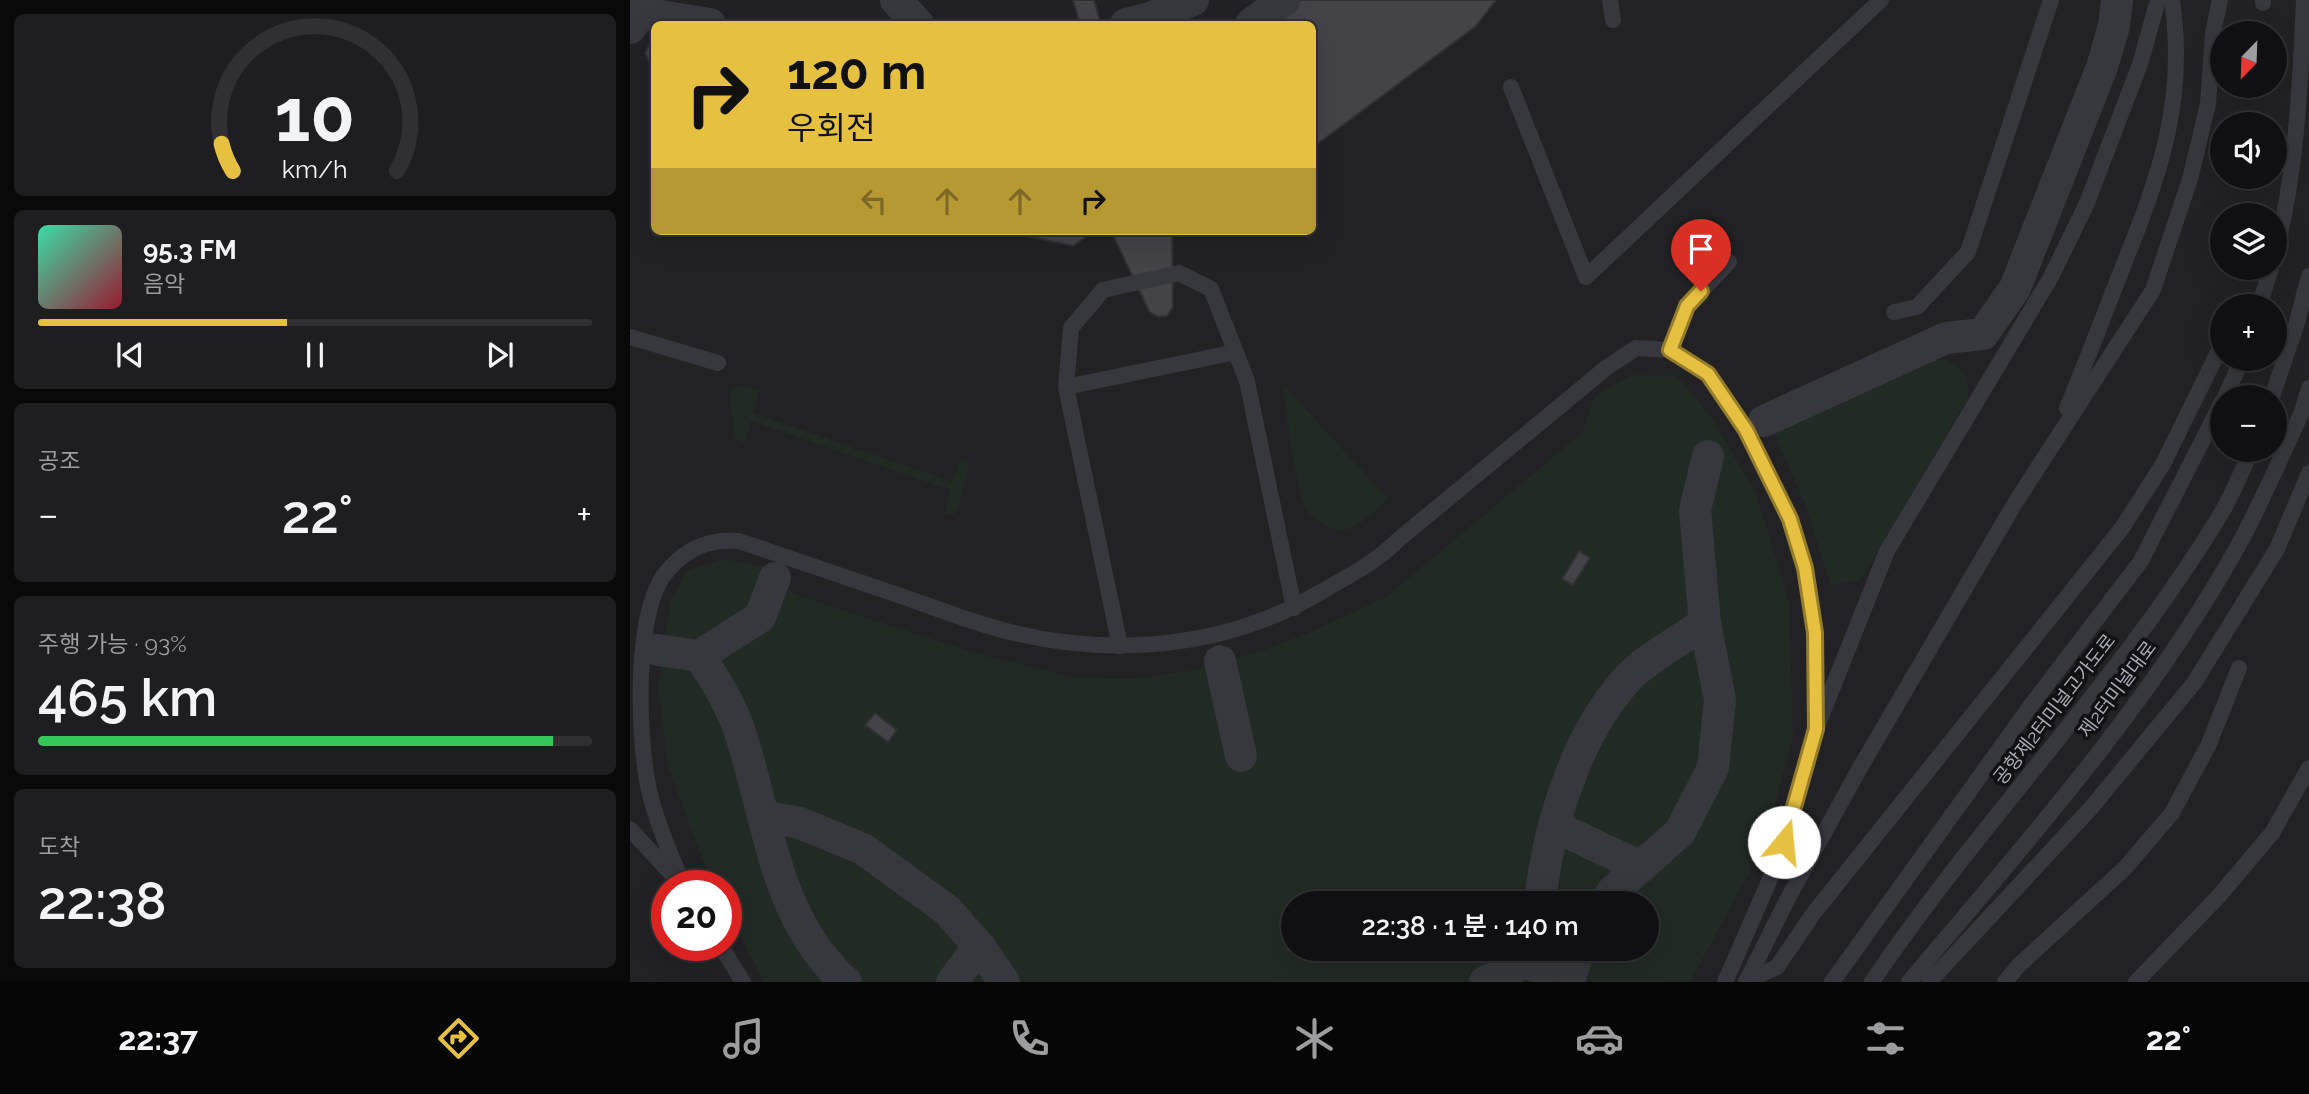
<!DOCTYPE html>
<html lang="ko">
<meta charset="utf-8">
<style>
:root{--surface:#101012;--page:#1e1e20;--text:#f1f3f6;--muted:#9c9d9f;--line:#303032;--accent:#e5c041}
body{margin:0;font-family:Raleway,"Noto Sans KR",sans-serif;background:var(--page);color:var(--text);height:100vh;display:flex;flex-direction:column;font-size:26px;white-space:nowrap}
*{box-sizing:border-box;margin:0}
p{font-size:23px;color:var(--muted)}
.icon{flex:none;width:38px;height:38px;fill:none;stroke:currentColor;stroke-width:2;stroke-linecap:round;stroke-linejoin:round}
.map{position:relative;flex:1;overflow:hidden}
.sheet{display:flex;flex-direction:column;gap:14px;padding:14px;background:#09090a;width:630px}
.sheet>*{flex:none}
.top-card{position:absolute;left:21px;top:21px;width:665px;height:214px;border-radius:10px;box-shadow:0 7px 28px #0002,0 0 0 2px var(--line);background:#e5c041;color:#111;overflow:hidden}
.needle{width:46px;rotate:203deg}
.controls{position:absolute;left:1580px;top:21px;display:grid;gap:14px}
.controls a{display:grid;place-items:center;width:77px;height:77px;border-radius:50%;background:var(--surface);box-shadow:0 7px 28px #0002,0 0 0 2px var(--line);font-size:35px}
.speed{position:absolute;left:21px;top:870px;display:flex;gap:14px;font-size:35px;font-weight:700;text-align:center}
.speed>*{display:grid;place-content:center;width:91px;height:91px;border-radius:50%;background:var(--surface);box-shadow:0 7px 28px #0002,0 0 0 2px var(--line);line-height:1}
.speed .limit{border:10px solid #d22;background:#fff;color:#111}
.pin{position:absolute;display:grid;place-items:center;width:60px;height:60px;color:#fff;margin:-72px -30px;border-radius:50% 50% 50% 0;rotate:-45deg;box-shadow:0 0 7px #0007}
.pin .icon{rotate:45deg}
.me{position:absolute;width:77px;margin:-38px;rotate:17deg;stroke-linejoin:round;filter:drop-shadow(0 0 5px #0008)}
.turn{display:flex;align-items:center;gap:24px;height:147px;padding:0 21px;font-size:32px}
.turn .icon{width:91px;height:91px;stroke-width:2.5}
.turn b{display:block;font-size:49px;line-height:60px}
.lanes{display:flex;align-items:center;height:66px;padding:0 21px;background:#0003;justify-content:center;gap:35px;direction:ltr}
.lanes .off{opacity:.35}
.big{font-size:52px;font-weight:600;line-height:1.1}
.sheet .card{flex:1;display:flex;flex-direction:column;justify-content:center;gap:10px;min-width:0;padding:0 24px;border-radius:10px;background:var(--page)}
.sheet .dial{align-items:center;gap:0}
.dial svg{height:182px;overflow:visible;fill:none;stroke:var(--line);stroke-width:7;stroke-linecap:round;text-anchor:middle}
.dial text{fill:var(--text);stroke:none}
.song{display:flex;align-items:center;gap:21px}
.cover{width:84px;height:84px;border-radius:10px;background:linear-gradient(135deg,hsl(160 70% 55%),hsl(350 70% 35%))}
.played{height:7px;border-radius:4px;background:linear-gradient(90deg,var(--accent) 45%,var(--line) 45%)}
.keys{display:flex;justify-content:space-around;direction:ltr}
.heat{display:flex;justify-content:space-between;align-items:center;font-size:38px;direction:ltr}
.charge{height:10px;border-radius:5px;background:linear-gradient(90deg,#34c759 93%,var(--line) 0)}
.trip{position:absolute;left:651px;top:891px;width:378px;height:70px;border-radius:35px;background:var(--surface);box-shadow:0 7px 28px #0002,0 0 0 2px var(--line);font-weight:600;line-height:70px;text-align:center}
.tabs{display:flex;height:112px;justify-content:space-around;align-items:center;background:#060607;color:var(--muted)}
.tabs .icon{width:49px;height:49px}
.tabs .on{color:var(--accent)}
.tabs b{font-size:32px;color:var(--text)}
main{display:flex;flex:1;min-height:0}
.map>svg:first-child{display:block}
.built{fill:#222225;fill-rule:evenodd}
.green{fill:#222a24;fill-rule:evenodd}
.building{fill:#434348;stroke:#313034;stroke-width:2}
.lines{fill:none;stroke-linecap:round;stroke-linejoin:round}
.lane{stroke:#37383d;stroke-width:16}
.street{stroke:#37383d;stroke-width:32}
.route-casing{stroke:#957d2a;stroke-width:18}
.route{stroke:#e5c041;stroke-width:12}
.labels{text-anchor:middle;stroke-width:7;stroke-linejoin:round;paint-order:stroke}
.street-label{font-size:19px;fill:#a9acb7;stroke:#111113}
</style>
<main>
<section class="sheet">
<div class="card dial"><svg viewBox="0 0 100 80">
<path d="M14 69A42 42 0 1 1 86 69"/>
<path d="M14 69A42 42 0 0 1 9 57" stroke="#e5c041"/>
<text x="50" y="56" font-size="32" font-weight="700">10</text>
<text x="50" y="72" font-size="11">km/h</text>
</svg></div>
<div class="card">
<div class="song"><i class="cover"></i><div><b>95.3 FM</b><p>음악</p></div></div>
<div class="played"></div>
<div class="keys"><svg class="icon" aria-label="previous" viewBox="0 0 24 24"><path d="M18 5L8 12l10 7zM5 5v14"/></svg><svg class="icon" aria-label="pause" viewBox="0 0 24 24"><path d="M8 5v14M16 5v14"/></svg><svg class="icon" aria-label="next" viewBox="0 0 24 24"><path d="M6 5l10 7-10 7zM19 5v14"/></svg></div>
</div>
<div class="card"><p>공조</p>
<div class="heat"><a>−</a><b class="big">22°</b><a>+</a></div>
</div>
<div class="card"><p>주행 가능 · 93%</p><b class="big">465 km</b><div class="charge"></div></div>
<div class="card"><p>도착</p><b class="big">22:38</b></div>
</section>
<div class="map">
<svg width="1679" height="982" viewBox="0 0 1679 982">
<rect width="100%" height="100%" fill="#161618"/>
<!-- built -->
<path class="built" d="M0 0H1679V982H0ZM24 24H682V231H24ZM1592 33H1645V86H1592ZM1592 124H1645V177H1592ZM1592 215H1645V268H1592ZM1592 306H1645V359H1592ZM1592 397H1645V450H1592ZM37 886H96V945H37ZM663 903H1017V948H663Z"/>
<!-- green -->
<g class="green">
<path d="M1315 359C1336 371 1338 374 1338 398L1230 581 1201 585 1175 504 1143 431 1290 362Z"/>
<path d="M1002 375 1047 376 1079 414 1126 493 1159 602 1163 737 1133 847 1060 982H134L96 908V886L85 885 73 861 38 765 28 690 40 602 57 571 94 559 132 566 164 594 348 654 442 677 503 679 566 670 631 651 683 631 756 597 953 432 965 396ZM663 903H1017V948H663Z"/>
<path d="M652 383 758 499C746 509 730 527 714 530 703 532 684 520 677 510 666 495 656 407 652 383Z"/>
<path d="M108 385 130 390 123 413 323 482 331 459 337 461 339 467 327 510 324 514 315 513 320 490 121 421 114 442 105 439 100 397 101 391Z"/>
</g>
<!-- building -->
<g class="building">
<path d="M443 0H464L471 24H450Z"/>
<path d="M669 0H866L846 26 682 148V24H637Z"/>
<path d="M24 36V72L15 53Z"/>
<path d="M374 231H457L454 238 443 246Z"/>
<path d="M481 231H542L543 307 537 316 529 317 520 313Z"/>
<path d="M949 551 960 558 943 585 932 579Z"/>
<path d="M245 713 267 730 258 742 235 725Z"/>
</g>
<g class="lines">
<!-- lane -->
<g class="lane">
<path d="M980 0 983 20"/>
<path d="M1633 0V3"/>
<path d="M881 87 956 277 1251 0"/>
<path d="M1645 254C1667 171 1670 85 1674 0"/>
<path d="M1629 306 1641 268"/>
<path d="M1264 312 1287 307 1338 252 1421 0"/>
<path d="M0 337 88 363"/>
<path d="M1040 350 1057 306 1099 262"/>
<path d="M436 387 606 352"/>
<path d="M1595 397 1612 359"/>
<path d="M1642 397 1666 326 1679 276"/>
<path d="M1437 408C1456 362 1474 315 1492 269 1529 176 1557 102 1542 0"/>
<path d="M490 646 436 387 441 328 473 290 549 273 581 289 617 381 664 608"/>
<path d="M0 829 46 879"/>
<path d="M54 886C40 853 25 820 18 785 8 735 3 609 38 570 58 547 80 539 109 541 161 559 213 576 265 594 295 604 325 616 355 625 466 659 589 652 689 593 717 577 745 563 768 540L976 368 1006 348 1040 350 1078 374 1116 430 1160 519 1175 568 1185 633 1186 729"/>
<path d="M90 945 113 982"/>
<path d="M1116 981 1147 967 1183 914 1492 528 1533 464 1592 344"/>
<path d="M1095 982 1147 863 1186 729 1257 551 1421 277 1457 203 1510 64 1528 0"/>
<path d="M1116 982 1156 902 1231 766 1385 503 1523 290 1560 179 1578 104 1583 33 1590 0"/>
<path d="M1202 982 1402 704 1511 561 1592 402"/>
<path d="M1242 982C1351 820 1491 680 1592 512 1603 493 1612 470 1622 450"/>
<path d="M1279 982C1394 845 1521 703 1608 546 1632 503 1651 456 1672 412L1679 388"/>
<path d="M1299 982 1461 808 1564 683 1647 549 1679 473"/>
<path d="M1375 982 1388 966 1495 868 1542 813 1579 744 1609 668"/>
<path d="M1506 982 1588 897 1642 833 1679 768"/>
</g>
<!-- street -->
<g class="street">
<path d="M266 0 288 24"/>
<path d="M496 24 520 18 563 0"/>
<path d="M621 24 654 0"/>
<path d="M0 28 11 13 80 24"/>
<path d="M1134 421 1316 338 1353 334 1385 288 1472 67 1484 26 1487 0"/>
<path d="M28 650 69 656 130 617 145 578"/>
<path d="M69 656C84 677 96 697 106 721 135 799 139 892 194 959 201 967 207 976 216 982"/>
<path d="M590 661 611 756"/>
<path d="M133 816 170 823 233 849 317 910 349 946 374 982"/>
<path d="M924 826 1011 867"/>
<path d="M910 903C918 827 946 733 1000 676 1019 657 1052 639 1075 623"/>
<path d="M975 903 983 891 1050 832 1083 768 1090 700 1075 623 1065 510 1078 456"/>
<path d="M890 960 939 981"/>
<path d="M322 982 349 946"/>
<path d="M855 982 883 969 898 948"/>
<path d="M939 982 949 948"/>
</g>
</g>
<g class="lines">
<defs>
<path id="route" d="M1071 291 1057 306 1040 350 1078 374 1116 430 1160 519 1175 568 1185 633 1186 729 1154 842"/>
</defs>
<!-- route casing -->
<use href="#route" class="route-casing"/>
<!-- route -->
<use href="#route" class="route"/>
</g>
<g class="labels">
<!-- street labels -->
<g class="street-label">
<text transform="translate(1487 689) rotate(-53)" y="7">제2터미널대로</text>
<text transform="translate(1424 709) rotate(-52)" y="7">공항제2터미널고가도로</text>
</g>
</g>
</svg>
<div class="controls">
<a><svg class="needle" viewBox="-14 -14 28 28"><path d="M0-13l5 13h-10z" fill="#e53935"/><path d="M0 13l5-13h-10z" fill="#9c9d9f"/></svg></a>
<a><svg class="icon" aria-label="sound" viewBox="0 0 24 24"><path d="M4 9h4l5-4v14l-5-4H4zM17 9q2 3 0 6"/></svg></a>
<a><svg class="icon" aria-label="layers" viewBox="0 0 24 24"><path d="M12 4l9 5-9 5-9-5zM3 14l9 5 9-5"/></svg></a>
<a>+</a>
<a>−</a>
</div>
<div class="speed"><div class="limit">20</div></div>
<div class="pin" style="left:1071px;top:291px;background:#d93025"><svg class="icon" aria-label="arrive" viewBox="0 0 24 24"><path d="M6 21V4h12l-3 4 3 4H6"/></svg></div>
<svg class="me" style="left:1154px;top:842px" viewBox="-20 -20 40 40"><circle r="19" fill="#fff"/><path d="M0-13L10 11 0 6-10 11z" fill="#e5c041"/></svg>
<div class="trip">22:38 · 1 분 · 140 m</div>
<div class="top-card">
<div class="turn"><svg class="icon" aria-label="right" viewBox="0 0 24 24"><path d="M7 20v-9h11M14 6l5 5-5 5"/></svg><div><b>120 m</b>우회전</div></div>
<div class="lanes"><svg class="icon off" aria-label="left" viewBox="0 0 24 24"><path d="M17 20v-9H6M10 6l-5 5 5 5"/></svg><svg class="icon off" aria-label="ahead" viewBox="0 0 24 24"><path d="M12 20V5M6 11l6-6 6 6"/></svg><svg class="icon off" aria-label="ahead" viewBox="0 0 24 24"><path d="M12 20V5M6 11l6-6 6 6"/></svg><svg class="icon" aria-label="right" viewBox="0 0 24 24"><path d="M7 20v-9h11M14 6l5 5-5 5"/></svg></div>
</div>
</div>
</main>
<nav class="tabs">
<b>22:37</b>
<svg class="icon on" aria-label="directions" viewBox="0 0 24 24"><path d="M12 3l9 9-9 9-9-9zM9 14v-3h6M13 9l2 2-2 2"/></svg>
<svg class="icon" aria-label="music" viewBox="0 0 24 24"><path d="M9 18V5l10-2v13"/><circle cx="6" cy="18" r="3"/><circle cx="16" cy="16" r="3"/></svg>
<svg class="icon" aria-label="phone" viewBox="0 0 24 24"><path d="M5 4h4l2 5-3 2q2 4 5 5l2-3 5 2v4C11 20 4 13 5 4z"/></svg>
<svg class="icon" aria-label="climate" viewBox="0 0 24 24"><path d="M12 3v18M4 7l16 10M4 17L20 7"/></svg>
<svg class="icon" aria-label="car" viewBox="0 0 24 24"><path d="M5 17H2v-5l4-1 3-4h7l3 4 3 1v5h-3M9 17h6M6 11h13"/><circle cx="7" cy="17" r="2"/><circle cx="17" cy="17" r="2"/></svg>
<svg class="icon" aria-label="filters" viewBox="0 0 24 24"><path d="M4 7h16M4 17h16"/><circle cx="9" cy="7" r="2"/><circle cx="15" cy="17" r="2"/></svg>
<b>22°</b>
</nav>
